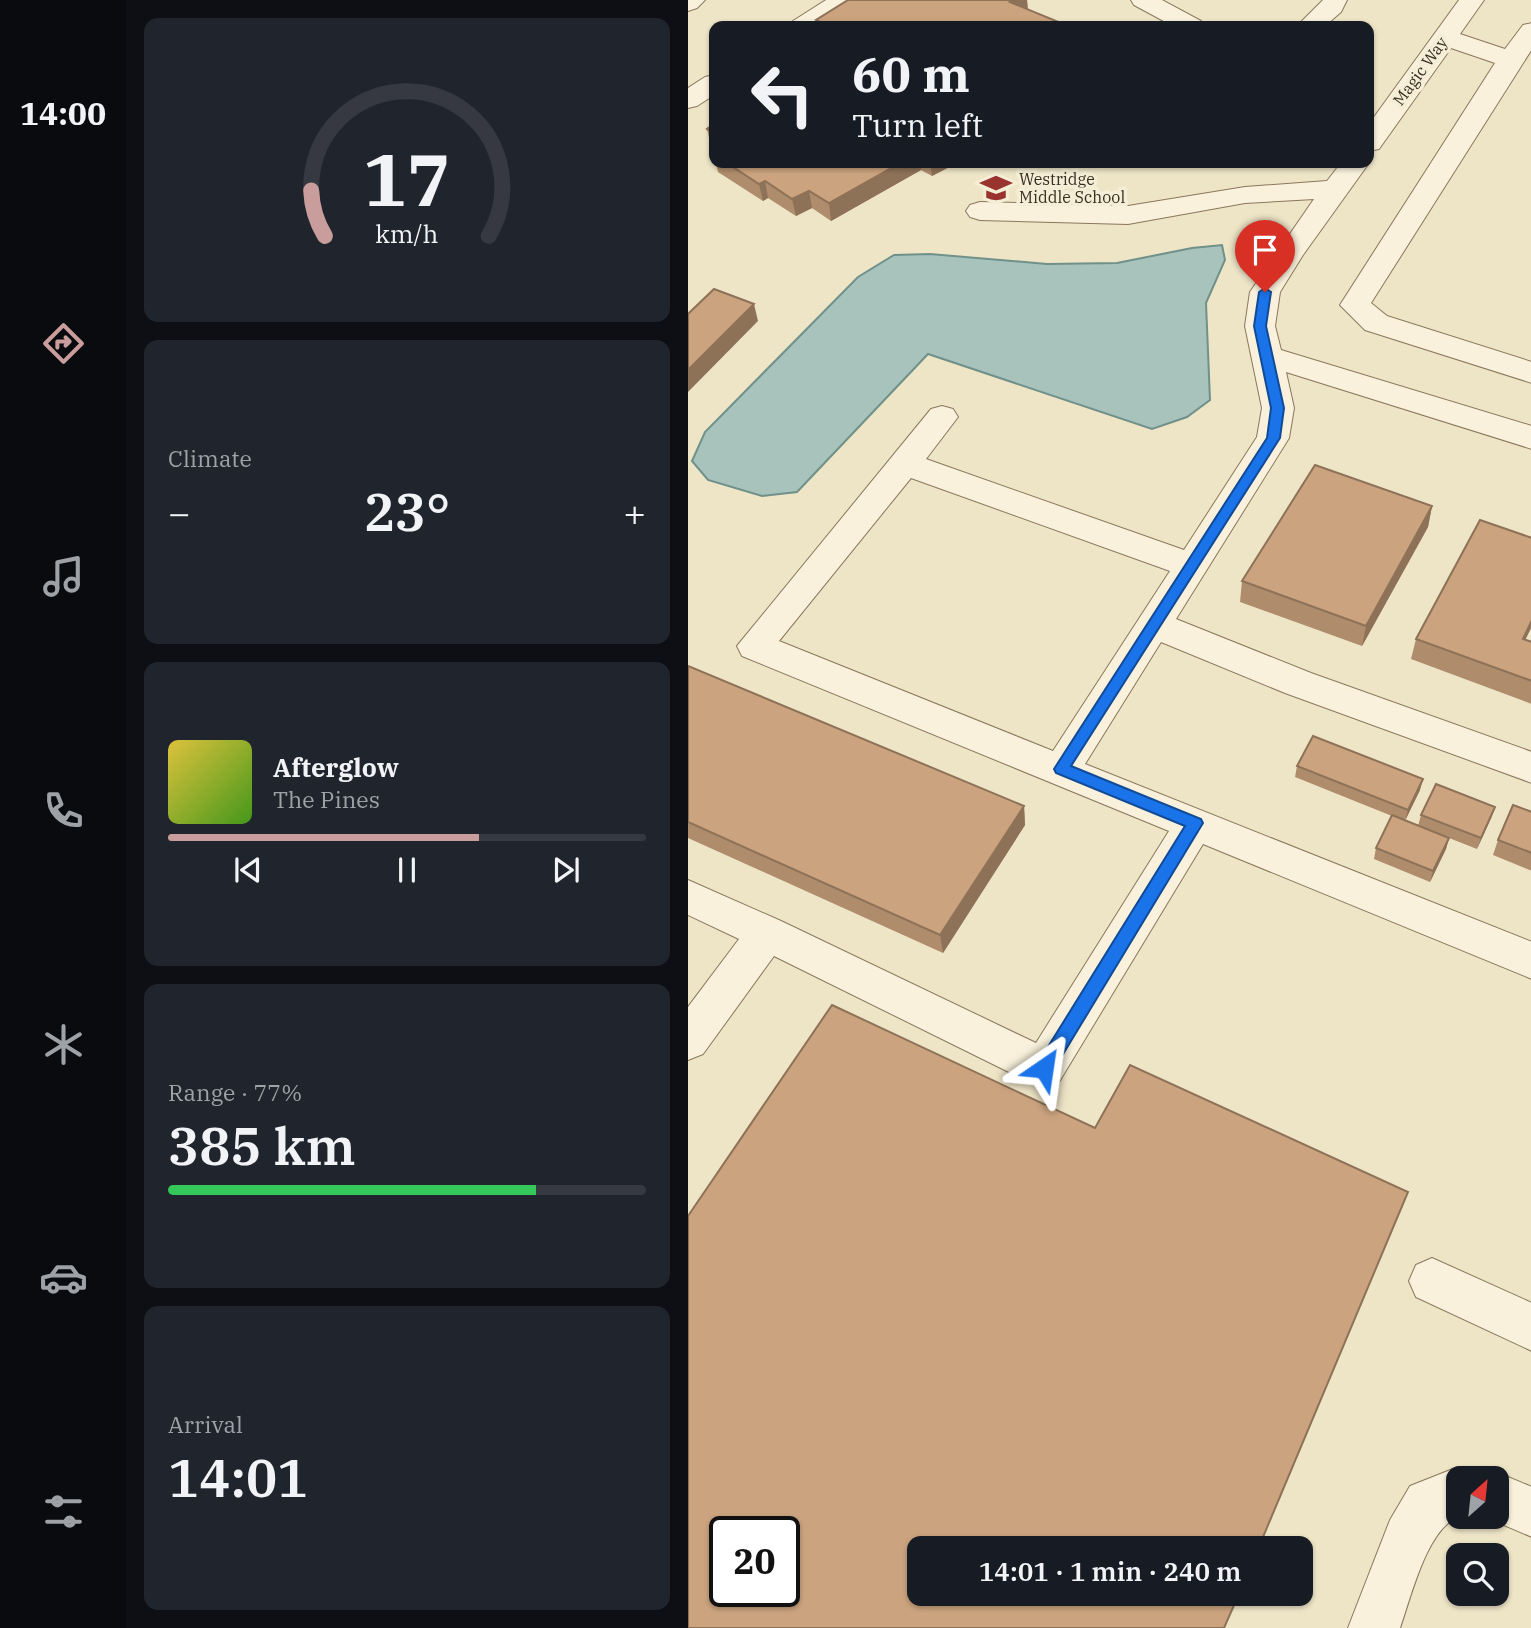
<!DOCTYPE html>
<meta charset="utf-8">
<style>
:root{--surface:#171b24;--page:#20242c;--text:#f1f3f6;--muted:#9ea1a6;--line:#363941;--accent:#c99d9c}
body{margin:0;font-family:"IBM Plex Serif",serif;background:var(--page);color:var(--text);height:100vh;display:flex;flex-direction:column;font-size:26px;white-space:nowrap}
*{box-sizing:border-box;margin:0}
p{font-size:23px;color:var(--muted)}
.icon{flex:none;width:38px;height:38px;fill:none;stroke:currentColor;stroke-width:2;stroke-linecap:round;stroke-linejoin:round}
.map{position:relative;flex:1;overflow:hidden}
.side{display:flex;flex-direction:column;gap:18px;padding:18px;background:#0d0f14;width:562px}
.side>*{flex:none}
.guide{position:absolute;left:21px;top:21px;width:665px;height:147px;border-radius:14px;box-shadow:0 2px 5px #0004;background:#171b24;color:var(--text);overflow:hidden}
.needle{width:46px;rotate:27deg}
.tools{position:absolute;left:758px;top:1466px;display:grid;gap:14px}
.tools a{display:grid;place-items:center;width:63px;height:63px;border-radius:14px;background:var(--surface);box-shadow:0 2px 5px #0004;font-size:35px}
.speed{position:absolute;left:21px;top:1516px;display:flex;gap:14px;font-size:35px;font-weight:700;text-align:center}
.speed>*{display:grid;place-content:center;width:91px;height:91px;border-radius:50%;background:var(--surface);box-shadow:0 2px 5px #0004;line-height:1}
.speed .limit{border:4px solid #111;border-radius:10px;background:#fff;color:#111}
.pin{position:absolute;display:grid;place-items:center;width:60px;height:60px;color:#fff;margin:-72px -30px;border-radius:50% 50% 50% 0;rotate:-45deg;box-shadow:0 0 7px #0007}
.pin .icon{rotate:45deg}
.me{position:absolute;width:77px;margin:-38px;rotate:32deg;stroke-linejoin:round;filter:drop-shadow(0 0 5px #0008)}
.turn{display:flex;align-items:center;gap:24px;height:147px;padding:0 28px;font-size:32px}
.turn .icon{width:91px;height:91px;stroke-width:2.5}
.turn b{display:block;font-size:49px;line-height:60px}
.big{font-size:52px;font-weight:600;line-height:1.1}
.side .widget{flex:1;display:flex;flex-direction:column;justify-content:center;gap:10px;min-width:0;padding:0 24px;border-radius:14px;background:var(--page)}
.side .dial{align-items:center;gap:0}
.dial svg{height:182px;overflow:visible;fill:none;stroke:var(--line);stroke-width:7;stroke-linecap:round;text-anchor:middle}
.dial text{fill:var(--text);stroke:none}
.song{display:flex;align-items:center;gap:21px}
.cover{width:84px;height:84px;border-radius:10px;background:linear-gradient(135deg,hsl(50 70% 55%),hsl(100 70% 35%))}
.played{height:7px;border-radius:4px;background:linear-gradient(90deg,var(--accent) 65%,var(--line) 65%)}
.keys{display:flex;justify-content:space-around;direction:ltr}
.heat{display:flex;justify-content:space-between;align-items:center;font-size:38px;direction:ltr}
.charge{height:10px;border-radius:5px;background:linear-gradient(90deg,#34c759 77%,var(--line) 0)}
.trip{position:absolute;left:219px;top:1536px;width:406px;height:70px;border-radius:14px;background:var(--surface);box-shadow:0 2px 5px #0004;font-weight:600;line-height:70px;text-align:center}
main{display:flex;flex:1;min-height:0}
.menu{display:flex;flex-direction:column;width:126px;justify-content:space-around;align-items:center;background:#090b0e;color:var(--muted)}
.menu .icon{width:49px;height:49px}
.menu .selected{color:var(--accent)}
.menu b{font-size:32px;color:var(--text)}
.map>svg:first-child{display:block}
.water{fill:#a8c2bc;stroke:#6f918a;stroke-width:2}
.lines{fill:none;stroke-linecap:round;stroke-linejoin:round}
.minor-casing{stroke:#8a775d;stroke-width:2}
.minor{fill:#f9f1db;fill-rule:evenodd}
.wall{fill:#af8c6c}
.shaded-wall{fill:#8e7258}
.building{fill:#cba37e;stroke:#8e7258;stroke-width:2;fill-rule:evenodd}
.route{fill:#1a73e8;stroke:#114b97;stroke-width:2}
.labels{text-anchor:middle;stroke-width:7;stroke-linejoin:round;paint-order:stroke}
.far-street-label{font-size:16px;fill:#3a2e20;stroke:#f5eed7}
.far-poi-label{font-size:16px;fill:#3a2e20;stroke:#f5eed7;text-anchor:start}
</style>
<main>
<nav class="menu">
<b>14:00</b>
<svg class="icon selected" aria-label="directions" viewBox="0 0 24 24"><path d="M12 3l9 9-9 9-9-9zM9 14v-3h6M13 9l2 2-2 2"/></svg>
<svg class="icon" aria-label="music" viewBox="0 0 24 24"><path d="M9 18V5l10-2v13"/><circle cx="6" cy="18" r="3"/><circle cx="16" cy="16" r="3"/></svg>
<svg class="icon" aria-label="phone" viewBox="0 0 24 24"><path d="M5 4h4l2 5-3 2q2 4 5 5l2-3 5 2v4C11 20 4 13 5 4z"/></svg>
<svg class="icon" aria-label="climate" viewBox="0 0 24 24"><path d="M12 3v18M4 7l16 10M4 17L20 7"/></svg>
<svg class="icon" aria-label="car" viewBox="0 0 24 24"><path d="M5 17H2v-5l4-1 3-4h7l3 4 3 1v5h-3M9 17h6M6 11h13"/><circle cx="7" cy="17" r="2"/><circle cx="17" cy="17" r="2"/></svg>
<svg class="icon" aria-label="filters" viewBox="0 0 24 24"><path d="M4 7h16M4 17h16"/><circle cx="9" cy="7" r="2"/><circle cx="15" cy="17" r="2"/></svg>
</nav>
<section class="side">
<div class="widget dial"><svg viewBox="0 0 100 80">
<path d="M14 69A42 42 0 1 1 86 69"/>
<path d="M14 69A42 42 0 0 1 8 49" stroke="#c99d9c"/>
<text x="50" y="56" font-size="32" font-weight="700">17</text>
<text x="50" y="72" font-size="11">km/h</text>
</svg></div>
<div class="widget"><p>Climate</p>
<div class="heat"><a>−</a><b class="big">23°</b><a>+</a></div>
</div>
<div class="widget">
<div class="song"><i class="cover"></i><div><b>Afterglow</b><p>The Pines</p></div></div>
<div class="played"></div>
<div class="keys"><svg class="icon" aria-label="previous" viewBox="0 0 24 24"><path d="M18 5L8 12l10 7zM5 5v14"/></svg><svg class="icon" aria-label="pause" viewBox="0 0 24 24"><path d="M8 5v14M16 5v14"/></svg><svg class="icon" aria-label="next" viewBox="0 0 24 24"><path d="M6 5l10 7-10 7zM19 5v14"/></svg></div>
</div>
<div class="widget"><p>Range · 77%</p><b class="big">385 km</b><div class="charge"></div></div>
<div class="widget"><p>Arrival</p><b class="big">14:01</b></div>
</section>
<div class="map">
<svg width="844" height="1628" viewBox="0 0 844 1628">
<rect width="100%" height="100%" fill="#eee5c7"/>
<!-- water -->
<path class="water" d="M534 245 537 260 518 303 522 400 499 417 464 429 240 354 109 492 74 496 20 480 4 461 17 432 170 277 206 255 242 254 359 264 429 263 504 248Z"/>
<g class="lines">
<defs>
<g id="minor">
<path d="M0 0H17L9 8 0 11Z"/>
<path d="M138 0H167L164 5 131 26H101L105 21Z"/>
<path d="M443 0H474L513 21 517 26H485L446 5Z"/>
<path d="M635 0H659L653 12 637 26H609Z"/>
<path d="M771 0H796L772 34 817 49 835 25 844 23V49L683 303 699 316 844 362V383L677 330 652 305 807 63 763 48 691 149 681 151V124Z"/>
<path d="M26 75V95L9 106 0 108V88L17 77Z"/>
<path d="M653 163H681L615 255 592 292 587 326 593 350 844 426V449L598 372 606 408 601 438 488 619 623 673 844 752V783L597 693 473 642 397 764 844 942V979L515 844 371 1082 356 1087 341 1082 86 956 15 1054 0 1060V1007L51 939 0 915V880L93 921 348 1043 481 831 54 656 49 646 243 409 254 406 265 409 270 417 238 459 496 550 569 437 574 408 557 326 562 292 626 199 557 203 440 224 292 220 282 217 278 211 282 205 292 202 440 206 557 187 639 181ZM223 478 482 571 365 751 91 641Z"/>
<path d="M744 1258 844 1303V1351L728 1297 721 1281 728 1265Z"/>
<path d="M770 1467 788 1474 789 1479H770V1517C739 1529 723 1597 712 1628H660L702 1520 722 1486Z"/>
<path d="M808 1472 844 1487V1537L797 1517H808V1479H792Z"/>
</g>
</defs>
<!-- minor casing -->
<use href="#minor" class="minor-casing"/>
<!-- minor -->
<use href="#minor" class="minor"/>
</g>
<!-- wall -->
<g class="wall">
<path d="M160 0H339L340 10 380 26H129L128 20Z"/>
<path d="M26 124V148L23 146 19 129Z"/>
<path d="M28 163H269L244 176 233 170 143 221 124 208 108 216 80 198 75 201 30 172Z"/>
<path d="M744 506 740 527 674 646 552 602 554 581Z"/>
<path d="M844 538V626L837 640 844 642V704L723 659 728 639Z"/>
<path d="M0 666 336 806 337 825 255 953 0 838Z"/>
<path d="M609 766 732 790 717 820 730 826 733 815 807 807 803 818 789 849 761 838 758 849 742 882 686 859 688 848 704 816 607 777Z"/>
<path d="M844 812V871L805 855 810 840Z"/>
</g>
<!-- shaded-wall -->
<g class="shaded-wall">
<path d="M327 0H339L340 12 322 2Z"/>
<path d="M212 163H232L233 170 143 221 141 203Z"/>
<path d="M242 163H269L244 176Z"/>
<path d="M77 181 80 198 75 201 71 184Z"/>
<path d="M121 191 124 208 108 216 104 199Z"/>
<path d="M66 304 70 321 0 392V370Z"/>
<path d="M744 506 740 527 674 646 678 626Z"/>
<path d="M844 620V626L828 659 835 639Z"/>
<path d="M735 779 732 790 717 821 720 810Z"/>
<path d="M336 806 337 825 255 953 252 935Z"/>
<path d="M807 807 803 818 789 849 793 838Z"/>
<path d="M761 838 758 849 742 882 745 871Z"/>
</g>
<!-- building -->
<g class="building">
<path d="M160 0H327L322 2 380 26H140L128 20Z"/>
<path d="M26 124V133L19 129Z"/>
<path d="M39 163H212L141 203 121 191 104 199 77 181 71 184Z"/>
<path d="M26 289 66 304 0 370V314Z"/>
<path d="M627 465 744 506 678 626 554 581Z"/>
<path d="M792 520 844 538V620L835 639 844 642V681L728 639Z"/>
<path d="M0 666 336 806 252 935 0 822Z"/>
<path d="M625 736 735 779 720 810 609 766Z"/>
<path d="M748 784 807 807 793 838 733 815Z"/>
<path d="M825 805 844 812V853L810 840Z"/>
<path d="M704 815 761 838 745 871 688 848Z"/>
<path d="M144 1005 407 1128 442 1065 720 1192 570 1549H231V1594H551L536 1628H0V1216ZM37 1531H96V1591H37Z"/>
</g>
<!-- route -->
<path class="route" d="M577 288 583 292 578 326 596 408 592 438 383 766 513 819 515 823 363 1074 356 1076 350 1074 347 1068 350 1063 497 826 368 773 366 769 579 438 583 408 566 326 571 292Z"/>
<!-- icons -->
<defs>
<symbol id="school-bare" viewBox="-9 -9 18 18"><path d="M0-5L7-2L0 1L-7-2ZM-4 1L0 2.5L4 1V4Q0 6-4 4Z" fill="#98332d" stroke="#f5eed7" stroke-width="2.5" paint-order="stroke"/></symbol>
</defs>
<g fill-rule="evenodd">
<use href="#school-bare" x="286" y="166" width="44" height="44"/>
</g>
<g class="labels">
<!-- far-street labels -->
<g class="far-street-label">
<text transform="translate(732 71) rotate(-54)" y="6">Magic Way</text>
</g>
<!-- far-poi labels -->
<g class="far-poi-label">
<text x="331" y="185">Westridge<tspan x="331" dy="18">Middle School</tspan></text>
</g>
</g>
</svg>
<div class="tools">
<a><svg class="needle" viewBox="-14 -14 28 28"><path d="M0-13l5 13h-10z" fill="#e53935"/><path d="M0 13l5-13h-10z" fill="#9ea1a6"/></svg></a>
<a><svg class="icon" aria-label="search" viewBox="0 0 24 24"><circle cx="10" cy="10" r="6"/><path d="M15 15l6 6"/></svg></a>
</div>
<div class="speed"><div class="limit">20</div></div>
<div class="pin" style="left:577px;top:292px;background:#d93025"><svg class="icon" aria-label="arrive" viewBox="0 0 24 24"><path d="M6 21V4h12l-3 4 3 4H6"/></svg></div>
<svg class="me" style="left:356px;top:1068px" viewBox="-20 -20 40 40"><path d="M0-17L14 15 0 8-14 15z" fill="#1a73e8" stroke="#fff" stroke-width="4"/></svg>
<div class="trip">14:01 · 1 min · 240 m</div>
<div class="guide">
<div class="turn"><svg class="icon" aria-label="left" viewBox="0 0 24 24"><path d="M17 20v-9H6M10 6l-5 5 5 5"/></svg><div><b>60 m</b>Turn left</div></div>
</div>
</div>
</main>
